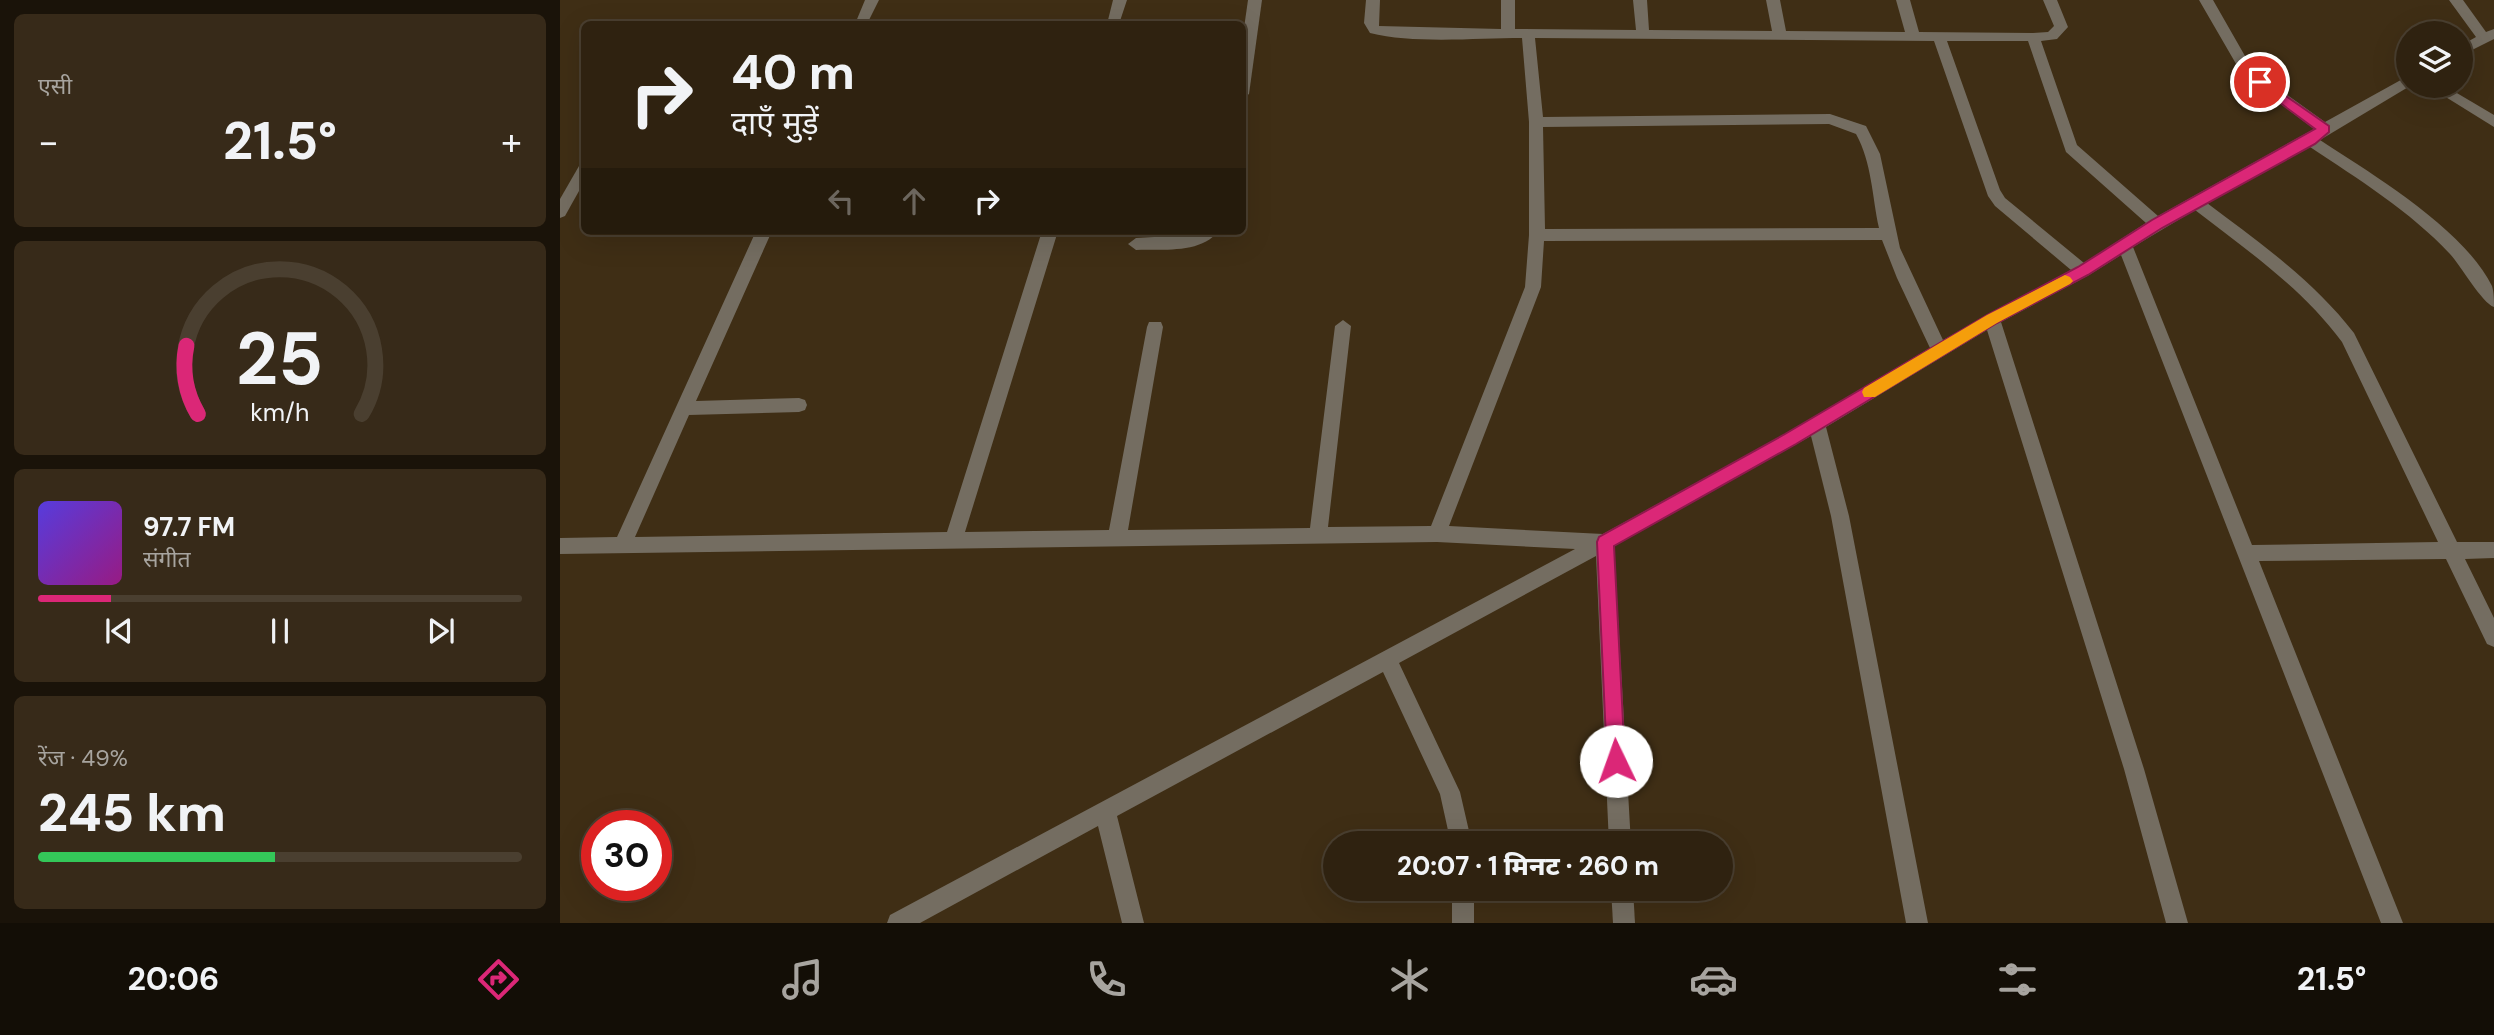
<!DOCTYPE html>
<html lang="hi">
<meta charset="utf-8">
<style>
:root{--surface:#2f2210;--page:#372a19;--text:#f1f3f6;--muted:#a7a49f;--line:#4a3f30;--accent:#db2777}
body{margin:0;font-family:"DM Sans","Noto Sans Devanagari",sans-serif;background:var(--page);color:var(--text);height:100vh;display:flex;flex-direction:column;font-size:26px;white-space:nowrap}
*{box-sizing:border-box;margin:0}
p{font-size:23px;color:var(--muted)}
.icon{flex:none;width:38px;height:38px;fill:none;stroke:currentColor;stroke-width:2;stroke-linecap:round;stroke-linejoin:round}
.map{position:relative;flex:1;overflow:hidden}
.drawer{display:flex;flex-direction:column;gap:14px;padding:14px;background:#1a1309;width:560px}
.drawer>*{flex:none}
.top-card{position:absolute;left:21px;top:21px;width:665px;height:214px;border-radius:10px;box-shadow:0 7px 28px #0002,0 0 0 2px var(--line);background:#2f2210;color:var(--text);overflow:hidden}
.tools{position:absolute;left:1836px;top:21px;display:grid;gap:14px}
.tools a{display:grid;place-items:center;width:77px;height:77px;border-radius:50%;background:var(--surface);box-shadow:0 7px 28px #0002,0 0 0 2px var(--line);font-size:35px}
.speed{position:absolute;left:21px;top:810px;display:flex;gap:14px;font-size:35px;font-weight:700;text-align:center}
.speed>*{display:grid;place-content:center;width:91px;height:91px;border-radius:50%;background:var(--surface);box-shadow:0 7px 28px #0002,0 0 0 2px var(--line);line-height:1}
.speed .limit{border:10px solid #d22;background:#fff;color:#111}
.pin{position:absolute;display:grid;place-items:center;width:60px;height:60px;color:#fff;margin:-30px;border:4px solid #fff;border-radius:50%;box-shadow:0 2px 7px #0007}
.me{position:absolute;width:77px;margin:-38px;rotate:357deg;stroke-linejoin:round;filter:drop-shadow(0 0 5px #0008)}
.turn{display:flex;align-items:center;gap:24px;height:147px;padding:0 35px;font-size:32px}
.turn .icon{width:91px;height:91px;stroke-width:2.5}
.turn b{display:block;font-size:49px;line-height:60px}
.lanes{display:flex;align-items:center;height:66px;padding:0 35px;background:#0003;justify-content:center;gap:35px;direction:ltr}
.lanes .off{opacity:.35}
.big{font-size:52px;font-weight:800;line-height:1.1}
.drawer .widget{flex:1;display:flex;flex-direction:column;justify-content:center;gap:10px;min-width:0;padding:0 24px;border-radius:10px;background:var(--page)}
.drawer .dial{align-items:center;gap:0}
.dial svg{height:182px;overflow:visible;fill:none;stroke:var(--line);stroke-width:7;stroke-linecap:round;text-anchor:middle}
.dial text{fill:var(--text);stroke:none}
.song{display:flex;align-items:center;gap:21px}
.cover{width:84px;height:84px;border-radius:10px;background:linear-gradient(135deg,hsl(250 70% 55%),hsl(310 70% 35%))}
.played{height:7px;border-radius:4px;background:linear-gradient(90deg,var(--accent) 15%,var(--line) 15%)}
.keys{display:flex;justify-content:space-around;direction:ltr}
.heat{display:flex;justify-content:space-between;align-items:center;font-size:38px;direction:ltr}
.charge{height:10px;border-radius:5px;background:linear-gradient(90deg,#34c759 49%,var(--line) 0)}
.trip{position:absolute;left:763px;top:831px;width:410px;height:70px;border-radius:35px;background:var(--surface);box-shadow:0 7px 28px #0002,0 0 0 2px var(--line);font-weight:800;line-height:70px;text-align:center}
.tab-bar{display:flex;height:112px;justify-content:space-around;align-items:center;background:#130e06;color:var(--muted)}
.tab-bar .icon{width:49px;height:49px}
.tab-bar .current{color:var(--accent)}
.tab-bar b{font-size:32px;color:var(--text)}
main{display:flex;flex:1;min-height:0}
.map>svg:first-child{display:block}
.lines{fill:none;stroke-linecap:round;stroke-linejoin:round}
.minor{fill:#746d61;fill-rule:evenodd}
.route{fill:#db2777;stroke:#8e194d;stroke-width:2}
.slow{fill:#f59e0b}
</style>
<main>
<section class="drawer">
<div class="widget"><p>एसी</p>
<div class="heat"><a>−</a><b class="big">21.5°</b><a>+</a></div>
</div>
<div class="widget dial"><svg viewBox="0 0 100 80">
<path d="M14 69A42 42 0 1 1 86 69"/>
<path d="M14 69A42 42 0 0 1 9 39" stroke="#db2777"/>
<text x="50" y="56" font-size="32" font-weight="700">25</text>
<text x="50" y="72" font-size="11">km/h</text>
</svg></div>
<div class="widget">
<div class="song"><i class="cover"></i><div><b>97.7 FM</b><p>संगीत</p></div></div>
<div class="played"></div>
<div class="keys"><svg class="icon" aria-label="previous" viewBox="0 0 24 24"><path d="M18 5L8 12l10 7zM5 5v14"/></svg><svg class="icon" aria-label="pause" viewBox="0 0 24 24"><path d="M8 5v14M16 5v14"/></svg><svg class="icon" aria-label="next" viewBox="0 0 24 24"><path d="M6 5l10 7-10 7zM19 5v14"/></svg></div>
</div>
<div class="widget"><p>रेंज · 49%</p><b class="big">245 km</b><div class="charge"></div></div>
</section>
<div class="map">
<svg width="1934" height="923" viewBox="0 0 1934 923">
<rect width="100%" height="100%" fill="#3f2e15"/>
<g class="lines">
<!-- minor -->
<g class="minor">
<path d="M305 0H319L307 24H295Z"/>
<path d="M553 0H567L559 24H547Z"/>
<path d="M688 0H702L689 94 682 99V42Z"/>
<path d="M806 0H820L819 26 941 29V0H955V29L1076 30 1073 0H1087L1089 30 1212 31 1206 0H1220L1226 31 1345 32 1336 0H1350L1359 32 1473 33 1488 32 1494 26 1483 0H1497L1508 27 1497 39 1481 41 1517 145 1598 216 1754 129 1695 85 1679 69 1639 0H1653L1689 63 1705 79 1765 122 1848 76V86H1850L1760 140C1812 174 1904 229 1932 286 1934 292 1934 301 1934 307 1922 303 1901 266 1890 254 1850 211 1798 179 1750 147L1647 203C1700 243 1753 280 1794 333L1897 542H1934V558L1905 559 1934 618V647L1927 644 1886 559 1699 561 1843 923H1821L1561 255 1529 275 1441 322 1584 769 1628 923H1606L1564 769 1427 330 1266 427 1289 516 1368 923H1346L1271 516 1251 436 1054 546 1071 844H1049L1036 556 839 663 900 792 912 844H891L880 794 823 672 557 816 584 923H562L538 826 360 923H327L330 915 1015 549 877 542 0 554V538L57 537 196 231H212L136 401 239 398 245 400 247 405 245 410 239 412 129 415 75 537 387 532 482 231H498L405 532 549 530 587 327 589 322H601L603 327 568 530 750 528 775 326 783 320 791 326 768 527 871 526 965 287 969 235V122L962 38C916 38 853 44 810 33L804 23ZM975 38 1374 41 1428 196 1435 206 1511 270 1383 340 1340 248 1320 154 1306 126 1270 114 983 117ZM1387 41H1468L1506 152 1586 223 1524 263 1445 198 1440 190ZM1269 124 1296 134C1312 163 1312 196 1319 228L985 229 983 127ZM1635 210C1688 251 1742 288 1782 342L1878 542 1692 545 1573 247ZM1322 240 1337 278 1370 348 1225 434 1043 534 889 526 981 287 984 241Z"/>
<path d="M1889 0H1903L1926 32 1934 29V39L1900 56V46L1916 37Z"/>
<path d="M1868 86H1885L1934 115V127Z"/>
<path d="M24 165V182L5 216 0 218V199L19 166Z"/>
<path d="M638 231H658C642 254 601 249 576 250L568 244 576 238 630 235Z"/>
<rect x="892" y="889" width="22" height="34"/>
<path d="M1051 889H1073L1075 923H1053Z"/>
</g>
</g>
<!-- route -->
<path class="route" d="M1700 78 1769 126V132L1755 144 1602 228 1528 275 1437 323 1236 444 1054 546 1065 761 1063 768 1056 771 1049 768 1047 761 1037 542 1039 537 1225 434 1427 315 1518 267 1592 220 1755 129 1696 85 1694 82Z"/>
<!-- slow -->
<path class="slow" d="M1505 275 1510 277 1513 281 1510 284 1437 323 1315 397H1304L1302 392 1304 388 1427 315Z"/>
</svg>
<div class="tools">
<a><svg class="icon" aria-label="layers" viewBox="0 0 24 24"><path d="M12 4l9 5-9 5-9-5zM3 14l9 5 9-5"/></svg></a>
</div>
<div class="speed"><div class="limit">30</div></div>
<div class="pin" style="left:1700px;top:82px;background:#d93025"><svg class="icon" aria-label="arrive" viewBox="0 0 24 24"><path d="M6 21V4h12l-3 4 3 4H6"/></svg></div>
<svg class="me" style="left:1056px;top:761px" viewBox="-20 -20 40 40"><circle r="19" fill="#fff"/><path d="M0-13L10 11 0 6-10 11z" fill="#db2777"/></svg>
<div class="trip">20:07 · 1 मिनट · 260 m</div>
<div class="top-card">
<div class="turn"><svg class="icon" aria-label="right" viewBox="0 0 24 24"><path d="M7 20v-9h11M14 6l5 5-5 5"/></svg><div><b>40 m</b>दाएँ मुड़ें</div></div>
<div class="lanes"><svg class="icon off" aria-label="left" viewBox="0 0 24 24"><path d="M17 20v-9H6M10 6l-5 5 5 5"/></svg><svg class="icon off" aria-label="ahead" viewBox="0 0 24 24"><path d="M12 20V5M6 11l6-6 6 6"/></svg><svg class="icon" aria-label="right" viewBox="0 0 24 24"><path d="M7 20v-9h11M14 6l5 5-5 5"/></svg></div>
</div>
</div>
</main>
<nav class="tab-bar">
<b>20:06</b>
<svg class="icon current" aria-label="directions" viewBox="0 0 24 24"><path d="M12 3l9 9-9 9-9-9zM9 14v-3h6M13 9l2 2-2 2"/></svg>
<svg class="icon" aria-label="music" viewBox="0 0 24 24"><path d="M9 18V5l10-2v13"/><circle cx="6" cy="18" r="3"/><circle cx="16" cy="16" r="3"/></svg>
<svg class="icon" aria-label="phone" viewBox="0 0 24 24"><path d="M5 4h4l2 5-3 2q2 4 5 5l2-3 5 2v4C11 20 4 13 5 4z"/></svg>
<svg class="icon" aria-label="climate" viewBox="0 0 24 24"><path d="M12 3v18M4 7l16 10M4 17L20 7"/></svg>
<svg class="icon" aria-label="car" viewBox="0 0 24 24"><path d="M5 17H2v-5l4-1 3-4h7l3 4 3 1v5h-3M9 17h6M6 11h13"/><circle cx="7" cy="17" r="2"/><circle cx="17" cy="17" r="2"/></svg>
<svg class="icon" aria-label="filters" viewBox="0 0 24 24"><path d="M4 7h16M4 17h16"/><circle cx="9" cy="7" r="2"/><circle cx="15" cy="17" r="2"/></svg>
<b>21.5°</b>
</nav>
